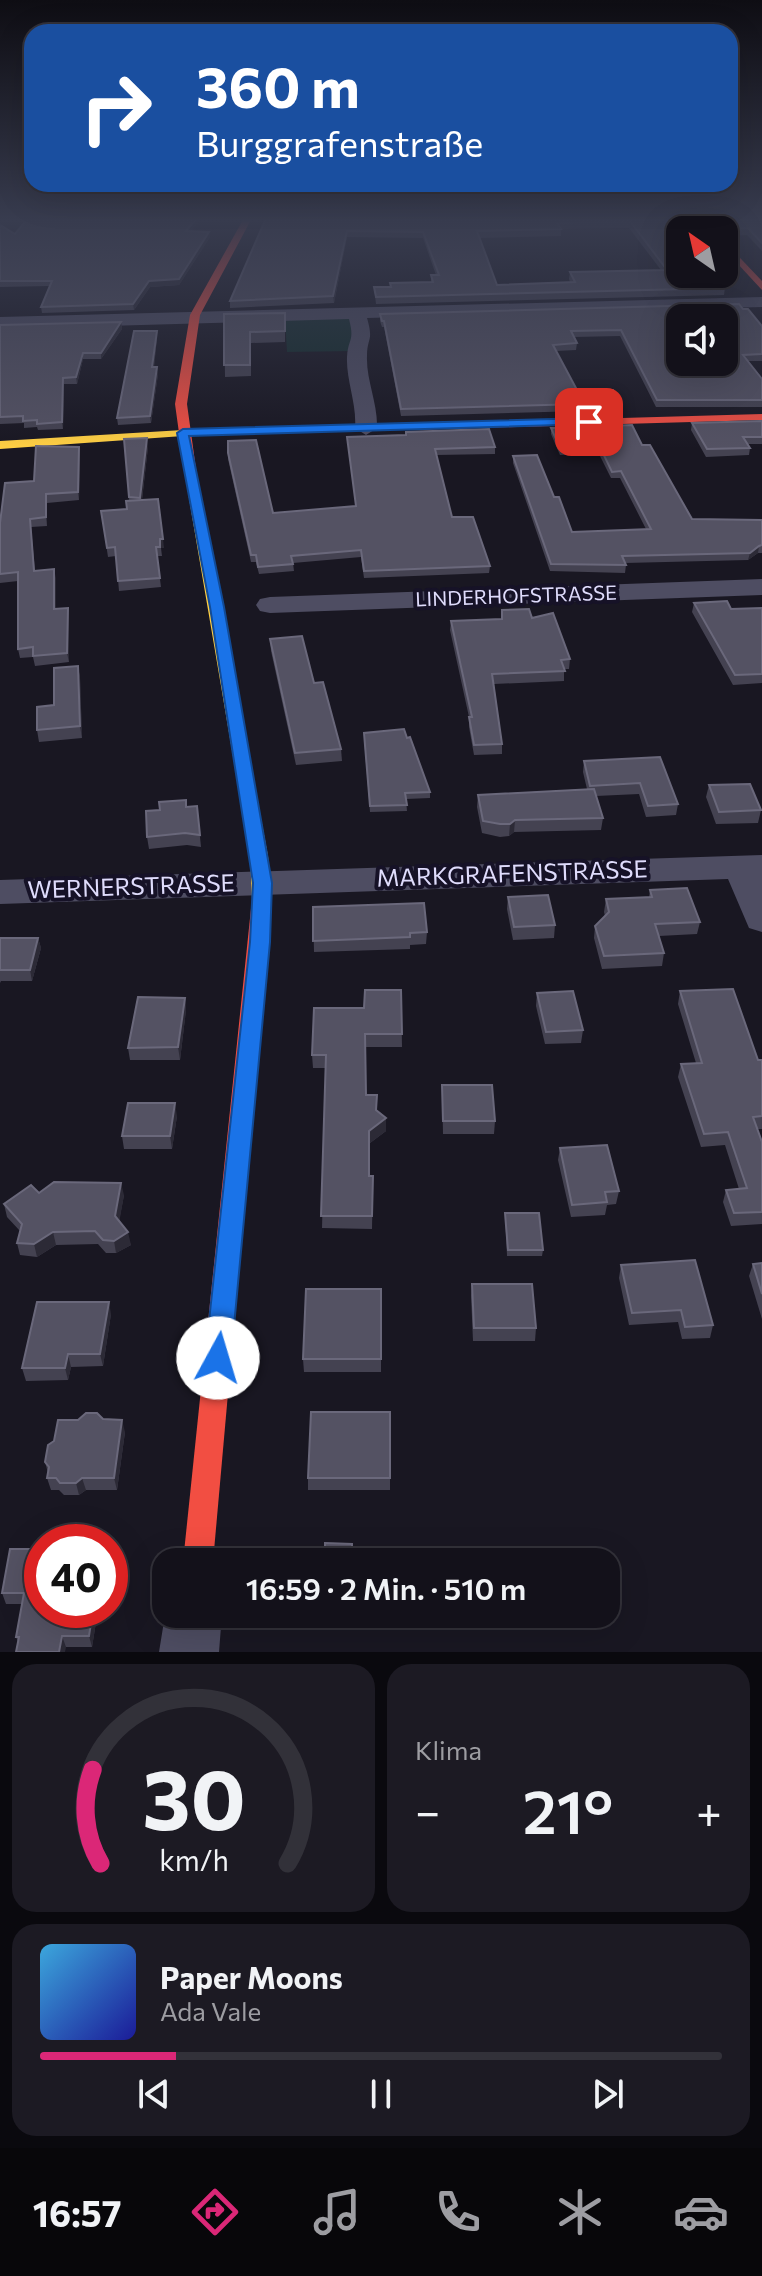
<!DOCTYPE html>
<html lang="de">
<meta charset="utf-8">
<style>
:root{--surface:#13111a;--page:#1c1a23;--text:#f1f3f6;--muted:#9d9da2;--line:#323139;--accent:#db2777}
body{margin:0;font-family:Commissioner,sans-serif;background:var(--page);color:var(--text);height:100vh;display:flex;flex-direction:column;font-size:30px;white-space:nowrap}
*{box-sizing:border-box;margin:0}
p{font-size:26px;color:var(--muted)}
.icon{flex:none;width:44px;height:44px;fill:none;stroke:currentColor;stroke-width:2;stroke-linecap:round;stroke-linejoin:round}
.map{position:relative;height:1652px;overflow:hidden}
.panel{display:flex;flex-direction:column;gap:12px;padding:12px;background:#0a090e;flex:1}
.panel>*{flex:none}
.guide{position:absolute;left:24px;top:24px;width:714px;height:168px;border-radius:24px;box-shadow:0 8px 32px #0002,0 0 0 2px var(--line);background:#1a4fa0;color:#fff;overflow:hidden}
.needle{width:52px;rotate:326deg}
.buttons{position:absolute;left:666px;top:216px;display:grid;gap:16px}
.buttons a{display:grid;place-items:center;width:72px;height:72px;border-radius:16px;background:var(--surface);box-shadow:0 8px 32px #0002,0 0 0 2px var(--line);font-size:40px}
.speed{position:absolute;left:24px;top:1524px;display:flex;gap:16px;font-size:40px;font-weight:700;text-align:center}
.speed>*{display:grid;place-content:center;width:104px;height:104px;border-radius:50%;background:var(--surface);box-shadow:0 8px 32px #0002,0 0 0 2px var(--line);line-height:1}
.speed .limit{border:12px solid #d22;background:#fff;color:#111}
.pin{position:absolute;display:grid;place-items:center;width:68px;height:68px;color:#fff;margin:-34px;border-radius:16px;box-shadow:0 4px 12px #0006}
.me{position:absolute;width:88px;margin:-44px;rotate:6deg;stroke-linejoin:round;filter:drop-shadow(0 0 6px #0008)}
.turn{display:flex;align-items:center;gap:28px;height:168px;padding:0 40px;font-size:36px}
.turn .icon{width:104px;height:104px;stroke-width:2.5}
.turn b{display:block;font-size:56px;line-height:68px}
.big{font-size:60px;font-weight:600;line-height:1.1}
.panel .card{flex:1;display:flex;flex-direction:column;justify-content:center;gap:12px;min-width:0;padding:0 28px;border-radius:24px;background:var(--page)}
.panel .dial{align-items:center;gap:0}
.dial svg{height:208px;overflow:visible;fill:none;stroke:var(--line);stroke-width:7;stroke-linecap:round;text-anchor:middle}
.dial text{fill:var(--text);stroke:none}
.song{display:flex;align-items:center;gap:24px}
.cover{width:96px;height:96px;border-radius:12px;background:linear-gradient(135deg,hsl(200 70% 55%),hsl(240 70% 35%))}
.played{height:8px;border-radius:4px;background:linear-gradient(90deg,var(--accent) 20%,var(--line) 20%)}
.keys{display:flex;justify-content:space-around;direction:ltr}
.heat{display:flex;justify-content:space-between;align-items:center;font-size:44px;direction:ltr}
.panel .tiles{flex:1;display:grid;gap:12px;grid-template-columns:1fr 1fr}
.card:last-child{grid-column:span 2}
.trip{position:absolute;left:152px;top:1548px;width:468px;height:80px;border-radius:24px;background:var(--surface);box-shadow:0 8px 32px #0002,0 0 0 2px var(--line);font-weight:600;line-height:80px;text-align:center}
.tabs{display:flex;height:128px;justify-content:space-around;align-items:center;background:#08070a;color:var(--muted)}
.tabs .icon{width:56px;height:56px}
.tabs .current{color:var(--accent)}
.tabs b{font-size:36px;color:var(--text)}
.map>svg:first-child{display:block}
.green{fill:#162d2e}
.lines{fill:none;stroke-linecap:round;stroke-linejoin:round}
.street{fill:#4e4d62;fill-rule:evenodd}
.slow{fill:#ffcf43;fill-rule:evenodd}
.jam{fill:#f24e42;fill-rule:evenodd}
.wall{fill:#444251;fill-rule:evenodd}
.shaded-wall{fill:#2c2a36}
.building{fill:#545263;stroke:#6a687b;stroke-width:2;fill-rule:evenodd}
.route{fill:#1a73e8;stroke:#114b97;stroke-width:2}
.labels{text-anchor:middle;stroke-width:8;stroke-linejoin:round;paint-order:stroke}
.far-street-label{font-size:20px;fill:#dfdcfc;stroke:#161227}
.street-label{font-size:24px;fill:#dfdcfc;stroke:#161227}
</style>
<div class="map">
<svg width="762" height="1652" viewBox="0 0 762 1652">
<rect width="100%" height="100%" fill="#191722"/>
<!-- green -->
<path class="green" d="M350 314 354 351 287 352 285 320Z"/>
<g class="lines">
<!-- street -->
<g class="street">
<path d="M762 297V307L367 318C374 342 367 337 367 356 366 380 378 403 377 428L366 435 355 428C357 404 346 380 347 357 348 338 355 342 349 319L0 329V317Z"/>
<path d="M762 579V595L270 613 260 611 256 605 260 599 270 597Z"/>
<path d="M762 855V932L749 928 728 879 0 904V880Z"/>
<path d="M166 1609V1614H222L219 1652H159Z"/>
</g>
<!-- slow -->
<g class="slow">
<path d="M407 424 413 427 411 429 183 436 0 449V441L183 430Z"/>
<path d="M190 465 196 469 268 856 272 899 262 905 252 899 250 856 184 469Z"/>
</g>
<!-- jam -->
<g class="jam">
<path d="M244 218H252L200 315 187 404 196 469 190 473 184 469 175 404 190 315Z"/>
<path d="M724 241 762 281V290L724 249Z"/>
<path d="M762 414V420L407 430 401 427 407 424Z"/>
<path d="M262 893 272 899 213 1562H183L252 899Z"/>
</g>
</g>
<!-- wall -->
<g class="wall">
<path d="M28 218H202L191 231 209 232 210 237 179 285 150 287 134 310 42 313 41 307 49 286 0 287V225L15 234Z"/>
<path d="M266 218H762V251L747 235 724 236V230H680V274L725 288 724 295 376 304 374 287H390V283L431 282V275H436L423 238 347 237 334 303 230 308V301ZM629 228 661 270 570 272 569 279 570 282 497 285 479 238 561 236V229Z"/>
<path d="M743 309 762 326V361H748L762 379V407H656L620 336 574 337 577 343 576 350 556 351 577 390 620 403 619 410 401 416 384 327H382L380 321V314Z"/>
<path d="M285 313V342L251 343V376L225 377 224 314Z"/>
<path d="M121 322 122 329 101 359H83L77 384H64L63 429 38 430 37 427 24 428V423L0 424V325Z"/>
<path d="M157 331V338L154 367 158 374 151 423 118 425 117 418Z"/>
<path d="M762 421V444H748L750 448 749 455 706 457 691 430 692 423Z"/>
<path d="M551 428 642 445 692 519 762 520V553H758L748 560 625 563 626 565 625 573 550 571 513 463V456L554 497 572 532 646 529 620 478H611L599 454 560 455 551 434Z"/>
<path d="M406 432 495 447V454L436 455 452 517 490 566 489 573 364 578 361 557 293 563 294 571 259 574 256 562H251L228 459V441L273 513 356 506 347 437 406 435Z"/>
<path d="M124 439 148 447 142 500 164 548H161L162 556H157L161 587 119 591 116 556 108 557 101 511 127 509 129 501Z"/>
<path d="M80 455 79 500 47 503V526L31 527 35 571 56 578V609L69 617V662L35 666 33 657 20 658 18 649V581L0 583V523L34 481Z"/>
<path d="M694 603 731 609 762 608V683L733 685 692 612Z"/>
<path d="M502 610 532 618 570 659 569 669H564V681L494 684 502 744V754L474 755 469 727V717L450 630 451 621 502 619Z"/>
<path d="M270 639 314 683 341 749 342 761 296 765 271 651Z"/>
<path d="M78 666 80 678 82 738 39 742 37 730Z"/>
<path d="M364 739 430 792V798L406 799 407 811 370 812Z"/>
<path d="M660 757 678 804 676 815 646 817 639 794 596 796 603 818 601 830 514 832 509 836 500 837 482 833 477 807 478 795 587 789 583 772 584 761Z"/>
<path d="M709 785 761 810 758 823 716 824 706 797Z"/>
<path d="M186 806H197L201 847 187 845 149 849 147 837Z"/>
<path d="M650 890 700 922 697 934 659 936 664 953 662 966 602 969 594 938 595 926 605 916 604 912 606 899 649 897Z"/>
<path d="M508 897 555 925 554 938 513 940 507 909Z"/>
<path d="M313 907 427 932 426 944 410 945V949L314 952Z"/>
<path d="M0 938H38L41 948 32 981H1L0 983Z"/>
<path d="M401 990 402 1047H366V1095L377 1110 386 1118V1131L370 1143 369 1176H373L372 1229 322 1228 326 1068H313L312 1055 364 1008Z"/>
<path d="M680 991 758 1060H762V1129H757L762 1142V1224L731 1226 723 1202 726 1190 739 1189 725 1145 701 1147 678 1077 681 1064 696 1063 678 1004Z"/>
<path d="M537 993 583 1030 581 1043 545 1044 536 1006Z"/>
<path d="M185 998 186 1010 180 1060H130L128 1048Z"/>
<path d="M442 1085 495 1121 494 1134H443Z"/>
<path d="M177 1116 172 1149H124L122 1136Z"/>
<path d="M560 1148 619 1191 616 1204 607 1205 605 1215 571 1217 558 1160Z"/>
<path d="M39 1193 124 1195 119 1221 131 1245 116 1253H106L98 1244 56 1245 37 1257 20 1255 17 1243 20 1231 7 1217 4 1204Z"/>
<path d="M505 1213 543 1250 542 1256H507Z"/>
<path d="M762 1263V1319L749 1276 753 1264Z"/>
<path d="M621 1265 713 1325 710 1338 682 1339 678 1322 629 1325 619 1278Z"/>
<path d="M472 1284 536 1328 535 1341H473L471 1296Z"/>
<path d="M381 1289V1372H304L303 1359Z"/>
<path d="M111 1314 103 1366 71 1367 68 1380 26 1381 22 1368Z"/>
<path d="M390 1412V1490H308V1478Z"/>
<path d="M103 1419 125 1432 117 1490H86L79 1495H64L59 1490H51L47 1478 48 1473 45 1462Z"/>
<path d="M10 1549 98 1610 92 1647H66L18 1642 16 1637 22 1604H6L2 1593Z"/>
<rect x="310" y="1614" width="62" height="2"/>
</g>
<!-- shaded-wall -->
<g class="shaded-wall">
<path d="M197 218H202L187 237 186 231Z"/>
<path d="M347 231V237L334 303 333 296Z"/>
<path d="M209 232 210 237 179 285 150 287 134 310 133 304 149 281Z"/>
<path d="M121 322 122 329 101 359V353Z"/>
<path d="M157 331V338L153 374 152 367Z"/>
<path d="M83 353V359L77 384 76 377Z"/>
<path d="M157 367 158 374 151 423 150 416Z"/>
<path d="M63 378 64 384 63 429 62 422Z"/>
<path d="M147 438 148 447 141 507 140 498Z"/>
<path d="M79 447 80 455 79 500 78 492Z"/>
<path d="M46 494 47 503V526L46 517Z"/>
<path d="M160 539H163L164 548H161L162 556Z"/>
<path d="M759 546 758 553 748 560 750 553Z"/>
<path d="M54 569 56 578V618L54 609Z"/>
<path d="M68 608 69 617V662L67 653Z"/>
<path d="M78 666 80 678 82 738 80 726Z"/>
<path d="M515 820 514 832 509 836 510 824Z"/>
<path d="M38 938 41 948 32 981 30 970Z"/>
<path d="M185 998 186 1010 180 1060 178 1047Z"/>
<path d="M175 1103 177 1116 172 1149 170 1136Z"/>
<path d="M386 1118V1131L370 1143 369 1131Z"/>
<path d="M121 1183 124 1195 118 1229 115 1216Z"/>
<path d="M53 1232 56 1245 37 1257 34 1244Z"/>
<path d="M128 1232 131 1245 116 1253 114 1241Z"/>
<path d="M109 1302 111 1314 103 1366 100 1354Z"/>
<path d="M68 1354 71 1367 68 1380 65 1368Z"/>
<path d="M122 1420 125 1432 117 1490 114 1478Z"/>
<path d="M82 1478 86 1490 79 1495 76 1483Z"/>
<path d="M93 1610H98L92 1647 89 1636Z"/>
<path d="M62 1636 66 1647 65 1652H59Z"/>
</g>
<!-- building -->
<g class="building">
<path d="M28 218H197L186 231 209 232 179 279 149 281 133 304 41 307 52 281H0V225L15 234Z"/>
<path d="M266 218H762V243L748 228 680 230V274H713L725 288 376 297 374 287H391L390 283 433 282 431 275H439L423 232 347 231 333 296 230 301ZM630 221 667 270 570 272 575 282 497 285 477 231 561 229 557 223Z"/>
<path d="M739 304 743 309H748L762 326V354L743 355 762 379V400H657L621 330 571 331 577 343 553 345 577 390H613L620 403 401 409 384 321H382L380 314ZM680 318H724V362H680Z"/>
<path d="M285 313V331L250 332V365H224V314Z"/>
<path d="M121 322 101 353H83L76 377 63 378 62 422 37 424V420L23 421V416L0 417V325Z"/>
<path d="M134 331H157L152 367H157L150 416 117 418Z"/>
<path d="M762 421V437H743L750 448 707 449 692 423Z"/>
<path d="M632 425 642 445H650L692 519 762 520V545L759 546 750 553 622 556 626 565 551 564 513 456 537 455 554 497H559L572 532 651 529 621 471 612 472 600 447 560 448 551 428Z"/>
<path d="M489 429 495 447 435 449 452 517H473L490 566 364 571 361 550 291 556 293 564 258 567 256 555H251L228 453V441L256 440 273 513 356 506 347 437 406 435V432Z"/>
<path d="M147 438 140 498 129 497 124 439Z"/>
<path d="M36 446 79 447 78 492 46 494V517L30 519 34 571 54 569V609L68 608 67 653 33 656V647L18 649V572L0 574V523L5 483 34 481Z"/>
<path d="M158 499 163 539H160V547H156L160 578 118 581 115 547 107 548 101 511 127 509 126 501Z"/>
<path d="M727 601 731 609 762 608V674L735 675 694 603Z"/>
<path d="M529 609 532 618 553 613 570 659 561 660 565 671 492 674 502 744 474 745 469 717H472L451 621 502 619V610Z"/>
<path d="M302 636 314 683 323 682 341 749 295 753 270 639Z"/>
<path d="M78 666 80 726 37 730V707L54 705V668Z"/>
<path d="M404 729 407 738 410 737 430 792 405 793 407 805 370 806 364 733Z"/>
<path d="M660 757 678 804 648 806 640 783 590 786 584 761Z"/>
<path d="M750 784 761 810 719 812 709 785Z"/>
<path d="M594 789 603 818 515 820 510 824H500L483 821 478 795Z"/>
<path d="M186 800V807L197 806 200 835 185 833 147 837 146 811 160 810 159 802Z"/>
<path d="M687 888 700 922 655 924 664 953 604 956 595 926 609 912 606 899 652 897 650 890Z"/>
<path d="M548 895 555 925 514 927 508 897Z"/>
<path d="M424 903 427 932 410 933V937L313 941V907Z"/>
<path d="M0 938H38L30 970H0Z"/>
<path d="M733 989 758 1060H762V1116L753 1117 762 1142V1212L734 1213 726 1190 747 1188 728 1132 704 1134 681 1064 702 1063 680 991Z"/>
<path d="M365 990H401L402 1034H365L366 1095H377L376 1110 386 1118 369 1131V1176H373L372 1216H321L326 1055H312L314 1008H364Z"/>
<path d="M573 991 583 1030 546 1032 537 993Z"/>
<path d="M138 997 185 998 178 1047 128 1048Z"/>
<path d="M442 1085H492L495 1121H443Z"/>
<path d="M128 1103H175L170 1136H122Z"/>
<path d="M607 1145 619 1191 605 1192 607 1202 572 1205 560 1148Z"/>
<path d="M54 1182 121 1183 115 1216 128 1232 114 1241 103 1240 95 1231 53 1232 34 1244 17 1243 22 1224 4 1204 31 1185 39 1193Z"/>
<path d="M505 1213H539L543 1250H508Z"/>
<path d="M695 1260 713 1325 685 1327 681 1310 632 1313 621 1265Z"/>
<path d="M762 1263V1294L753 1264Z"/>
<path d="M472 1284H532L536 1328H474Z"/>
<path d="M306 1289H381V1359H303Z"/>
<path d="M37 1302H109L100 1354H68L65 1368H22Z"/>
<path d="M311 1412H390V1478H308Z"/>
<path d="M86 1413H97L103 1419 122 1420 114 1478H82L76 1483H60L56 1478H47L49 1467 45 1462 48 1445 54 1441 58 1420H78Z"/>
<path d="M325 1543 352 1544V1553H366V1562H311V1553L325 1552Z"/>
<path d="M10 1549H42V1610H93L89 1636H62L59 1652H16L19 1637H16L24 1593H2Z"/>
</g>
<!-- sky -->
<linearGradient id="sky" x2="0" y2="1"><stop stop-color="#0e0d13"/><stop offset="0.49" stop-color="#383c4f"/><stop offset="1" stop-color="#383c4f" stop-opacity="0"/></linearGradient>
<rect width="762" height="449" fill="url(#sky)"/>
<!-- route -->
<path class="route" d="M589 418 595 422 593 424 189 436 224 607 272 883 270 942 231 1358 228 1367 218 1371 208 1367 205 1358 250 942 253 883 210 607 177 433 183 429Z"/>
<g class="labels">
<!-- far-street labels -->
<g class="far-street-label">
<text transform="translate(516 596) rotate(-2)" y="7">LINDERHOFSTRASSE</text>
</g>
<!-- street labels -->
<g class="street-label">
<text transform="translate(512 874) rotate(-2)" y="8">MARKGRAFENSTRASSE</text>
<text transform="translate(131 887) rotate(-2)" y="8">WERNERSTRASSE</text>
</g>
</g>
</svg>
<div class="buttons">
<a><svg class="needle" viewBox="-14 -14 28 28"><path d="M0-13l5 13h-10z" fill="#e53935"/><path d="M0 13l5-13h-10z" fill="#9d9da2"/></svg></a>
<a><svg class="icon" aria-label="sound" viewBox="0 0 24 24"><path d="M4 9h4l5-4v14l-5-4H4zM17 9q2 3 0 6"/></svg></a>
</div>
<div class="speed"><div class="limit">40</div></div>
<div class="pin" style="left:589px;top:422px;background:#d93025"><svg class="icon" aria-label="arrive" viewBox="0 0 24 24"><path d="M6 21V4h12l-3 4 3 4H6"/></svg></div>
<svg class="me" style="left:218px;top:1358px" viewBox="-20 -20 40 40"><circle r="19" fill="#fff"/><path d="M0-13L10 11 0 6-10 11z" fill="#1a73e8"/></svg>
<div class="trip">16:59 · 2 Min. · 510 m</div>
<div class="guide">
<div class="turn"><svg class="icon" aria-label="right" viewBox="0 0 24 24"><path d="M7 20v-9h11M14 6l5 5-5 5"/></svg><div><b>360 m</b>Burggrafenstraße</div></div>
</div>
</div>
<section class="panel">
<div class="tiles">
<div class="card dial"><svg viewBox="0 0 100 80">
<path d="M14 69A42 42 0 1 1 86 69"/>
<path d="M14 69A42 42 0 0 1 11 33" stroke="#db2777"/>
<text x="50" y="56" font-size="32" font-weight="700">30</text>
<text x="50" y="72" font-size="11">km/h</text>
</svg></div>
<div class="card"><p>Klima</p>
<div class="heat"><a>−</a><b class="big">21°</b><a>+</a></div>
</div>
<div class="card">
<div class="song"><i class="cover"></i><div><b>Paper Moons</b><p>Ada Vale</p></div></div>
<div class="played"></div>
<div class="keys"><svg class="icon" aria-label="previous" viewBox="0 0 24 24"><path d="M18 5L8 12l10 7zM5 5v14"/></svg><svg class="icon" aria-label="pause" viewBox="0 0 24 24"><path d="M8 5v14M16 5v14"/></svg><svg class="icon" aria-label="next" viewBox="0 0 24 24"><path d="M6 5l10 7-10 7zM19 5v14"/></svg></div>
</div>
</div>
</section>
<nav class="tabs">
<b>16:57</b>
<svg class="icon current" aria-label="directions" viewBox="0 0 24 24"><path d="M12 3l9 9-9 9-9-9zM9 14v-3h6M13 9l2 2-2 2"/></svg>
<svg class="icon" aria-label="music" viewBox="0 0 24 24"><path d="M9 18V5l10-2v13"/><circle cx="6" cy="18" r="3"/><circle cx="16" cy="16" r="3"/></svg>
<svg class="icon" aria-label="phone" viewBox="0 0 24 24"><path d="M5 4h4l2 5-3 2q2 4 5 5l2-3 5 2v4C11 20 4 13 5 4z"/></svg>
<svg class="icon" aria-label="climate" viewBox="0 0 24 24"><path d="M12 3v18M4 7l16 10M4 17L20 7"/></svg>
<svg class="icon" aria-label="car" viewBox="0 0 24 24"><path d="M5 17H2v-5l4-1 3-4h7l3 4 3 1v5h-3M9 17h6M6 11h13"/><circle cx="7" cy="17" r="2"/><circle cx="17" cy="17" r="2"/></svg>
</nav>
